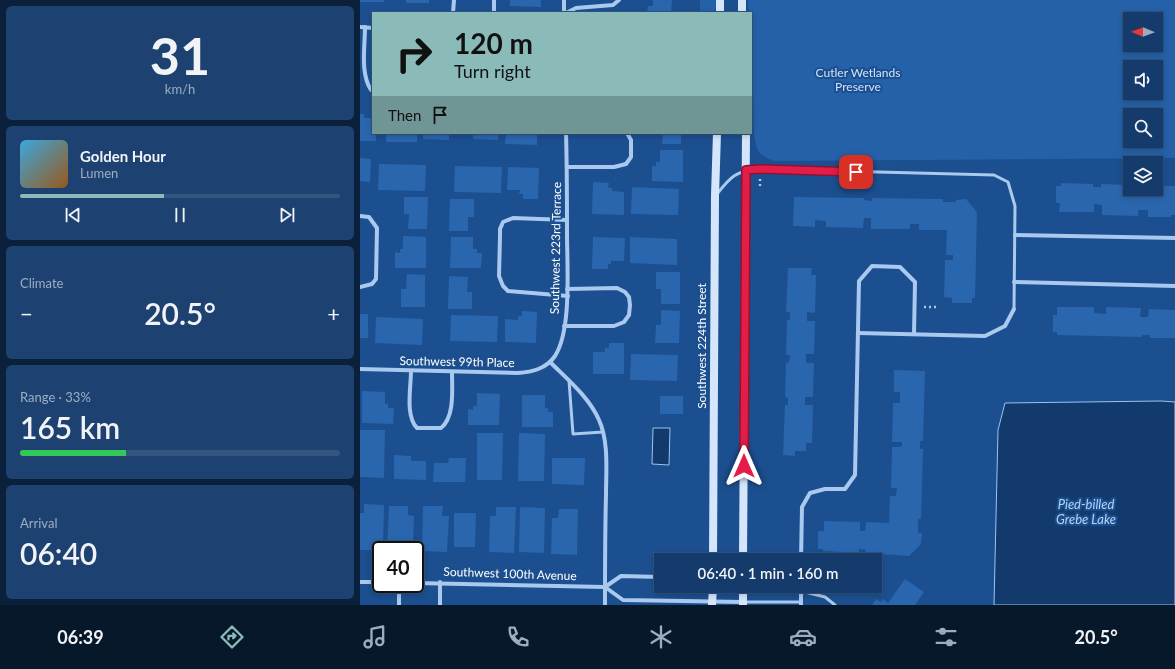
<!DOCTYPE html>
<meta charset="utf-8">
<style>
:root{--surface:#143b6b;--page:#1d4271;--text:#f1f3f6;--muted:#9dadc1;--line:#33557e;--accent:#8bbbb9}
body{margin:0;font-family:Lato,sans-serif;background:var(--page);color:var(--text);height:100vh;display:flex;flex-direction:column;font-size:15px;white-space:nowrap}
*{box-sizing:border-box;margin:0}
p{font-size:13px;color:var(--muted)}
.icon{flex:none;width:22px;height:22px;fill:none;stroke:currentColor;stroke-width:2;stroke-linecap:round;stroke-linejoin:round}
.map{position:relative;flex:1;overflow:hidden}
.sheet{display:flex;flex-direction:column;gap:6px;padding:6px;background:#0b203b;width:360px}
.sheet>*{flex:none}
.guide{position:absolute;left:12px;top:12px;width:380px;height:122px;border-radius:0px;box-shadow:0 2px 6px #0003,0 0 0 1px var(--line);background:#8bbbb9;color:#111;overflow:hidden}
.needle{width:26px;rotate:271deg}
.controls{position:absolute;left:763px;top:12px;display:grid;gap:8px}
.controls a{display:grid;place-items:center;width:40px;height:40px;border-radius:0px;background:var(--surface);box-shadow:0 2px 6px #0003,0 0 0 1px var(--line);font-size:20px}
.speed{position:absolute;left:12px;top:541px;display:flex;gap:8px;font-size:20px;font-weight:700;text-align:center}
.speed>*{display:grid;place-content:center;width:52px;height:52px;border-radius:50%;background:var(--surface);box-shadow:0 2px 6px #0003,0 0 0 1px var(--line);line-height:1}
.speed .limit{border:2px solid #111;border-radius:6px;background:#fff;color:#111}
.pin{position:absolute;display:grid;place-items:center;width:34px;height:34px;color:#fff;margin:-17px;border-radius:8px;box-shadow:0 2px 6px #0006}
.me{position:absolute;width:44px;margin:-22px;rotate:0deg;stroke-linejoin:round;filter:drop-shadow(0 0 3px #0008)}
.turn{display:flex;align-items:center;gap:14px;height:84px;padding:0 16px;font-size:18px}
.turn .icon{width:52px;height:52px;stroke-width:2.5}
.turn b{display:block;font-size:28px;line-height:34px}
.then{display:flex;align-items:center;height:38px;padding:0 16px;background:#0003;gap:8px;font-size:15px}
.big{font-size:30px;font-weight:600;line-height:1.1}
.sheet .widget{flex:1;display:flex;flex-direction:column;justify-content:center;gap:6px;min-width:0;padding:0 14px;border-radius:6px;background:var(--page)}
.sheet .dial{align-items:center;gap:0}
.dial b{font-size:52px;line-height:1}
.song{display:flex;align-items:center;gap:12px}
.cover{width:48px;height:48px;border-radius:6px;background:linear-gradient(135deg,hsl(200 70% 55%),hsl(30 70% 35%))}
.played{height:4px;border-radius:2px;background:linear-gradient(90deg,var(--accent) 45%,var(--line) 45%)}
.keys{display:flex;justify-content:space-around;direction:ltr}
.heat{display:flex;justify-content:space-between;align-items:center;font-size:22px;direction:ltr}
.charge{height:6px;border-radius:3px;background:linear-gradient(90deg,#34c759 33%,var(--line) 0)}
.trip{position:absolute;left:294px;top:553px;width:228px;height:40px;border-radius:0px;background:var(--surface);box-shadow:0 2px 6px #0003,0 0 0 1px var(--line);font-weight:600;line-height:40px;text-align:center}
.tab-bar{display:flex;height:64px;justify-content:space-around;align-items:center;background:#08182b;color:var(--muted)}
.tab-bar .icon{width:28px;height:28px}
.tab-bar .on{color:var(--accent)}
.tab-bar b{font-size:18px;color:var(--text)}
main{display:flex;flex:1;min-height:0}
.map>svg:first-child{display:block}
.green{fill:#2461a8;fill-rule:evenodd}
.water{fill:#123a6d;stroke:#9cc4f0}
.building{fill:#2a66ad}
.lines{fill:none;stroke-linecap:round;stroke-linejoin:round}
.path{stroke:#a9c9ee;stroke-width:2.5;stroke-dasharray:2 3;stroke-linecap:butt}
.lane{stroke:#a9c9ee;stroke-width:3}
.street{stroke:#a9c9ee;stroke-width:4}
.secondary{stroke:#d6e6fa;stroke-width:8}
.route-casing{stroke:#92132f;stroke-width:10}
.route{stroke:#e11d48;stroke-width:7}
.labels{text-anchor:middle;stroke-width:4;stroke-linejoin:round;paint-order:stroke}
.park-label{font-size:12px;fill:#cfe3fa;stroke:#1b4f8f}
.street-label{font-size:12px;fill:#fff;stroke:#1b4f8f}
.water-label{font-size:13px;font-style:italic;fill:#b5d3f5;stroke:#1b4f8f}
</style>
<main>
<section class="sheet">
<div class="widget dial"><b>31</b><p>km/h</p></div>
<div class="widget">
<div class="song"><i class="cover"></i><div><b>Golden Hour</b><p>Lumen</p></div></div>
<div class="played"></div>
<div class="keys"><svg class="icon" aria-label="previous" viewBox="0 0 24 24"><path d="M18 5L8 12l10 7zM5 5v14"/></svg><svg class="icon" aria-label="pause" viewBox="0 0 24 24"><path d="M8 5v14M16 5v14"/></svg><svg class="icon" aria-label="next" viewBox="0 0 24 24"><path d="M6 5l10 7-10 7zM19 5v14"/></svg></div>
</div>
<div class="widget"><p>Climate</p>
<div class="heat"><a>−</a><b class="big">20.5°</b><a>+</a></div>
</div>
<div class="widget"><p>Range · 33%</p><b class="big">165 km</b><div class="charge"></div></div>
<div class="widget"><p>Arrival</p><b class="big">06:40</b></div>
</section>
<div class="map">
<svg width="815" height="605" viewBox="0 0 815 605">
<rect width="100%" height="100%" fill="#1b4f8f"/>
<!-- green -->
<g class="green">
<path d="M340 0H356L355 13H340Z"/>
<path d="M388 0H815V158L415 161C398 156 397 151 394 135L391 13H389ZM770 19H796V45H770ZM770 67H796V93H770ZM770 115H796V141H770Z"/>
</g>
<!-- water -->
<g class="water">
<path d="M801 401 815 402V605H634L638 430 645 403Z"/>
<path d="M293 428H310L309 465 292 464Z"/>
</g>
<!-- building -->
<g class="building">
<rect x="0" y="0" width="24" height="2"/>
<rect x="46" y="0" width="23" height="3"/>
<path d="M150 0H181V7L150 6Z"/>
<path d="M293 0H312L311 13H287L288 6H293Z"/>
<path d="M0 114H4V118H13V133H16V141H0Z"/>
<rect x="26" y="133" width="31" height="9"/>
<path d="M63 133H89V140L63 139Z"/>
<path d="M113 133H139L138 140 113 139Z"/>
<path d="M146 133H177V145L145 144Z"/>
<path d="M303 133H321V144H302Z"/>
<path d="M300 150H323V182L292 181V166H296V162H300Z"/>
<path d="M0 158 11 159 10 182 0 181Z"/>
<path d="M19 164 66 165 65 191 18 190Z"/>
<path d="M95 166 142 167 141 193 94 192Z"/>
<path d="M148 167 179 168 178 199H163V194H159L160 190H147Z"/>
<path d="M233 182 249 183 248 188H252V191L264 192V215L232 214Z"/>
<path d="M701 183 733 184V187H741V184L770 185V189H796V186H815V215H811V217H788V210H778V216L742 215V205L734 204V212H699L700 203H696V186H701Z"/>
<path d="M272 187 319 189 318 215 271 214Z"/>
<path d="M44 197H68L67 229H48L49 214H44Z"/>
<path d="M434 197 504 198V200L512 201V198L583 199V202H596V200L606 199 617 212 615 298H612V303H592V298L584 297 585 260H593V255H586L587 230H559V224H550V229H511V218H504L503 228 466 227V221L455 220V227L433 226Z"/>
<path d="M90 199H114V217H108V231H89Z"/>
<path d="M43 236 66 237V268H35V252L40 253V249H43Z"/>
<path d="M91 237H113V249H117V253H122L121 268H90Z"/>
<path d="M233 237 265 238 264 261H251V264H248V269H232Z"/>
<path d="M270 237 317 239V265L270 263Z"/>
<path d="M428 268H452L451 275H456L455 313 447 312V321H455L454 354H446V363H454L453 397H445V405H453L452 443H446V451H435V456L423 455 425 405H428V398L425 397 426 362 429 363 430 355H426L427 320H430V312H426Z"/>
<path d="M296 272H320V304H301V289H296Z"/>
<path d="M47 274 65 275V307H41V289H46Z"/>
<path d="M89 276 108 277 107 292H112V309H88Z"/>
<path d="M697 307H734V313L746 314V307L781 308 780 317H788L789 309 815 310V338H790V335H782V337L697 335V332H693V315H697Z"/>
<path d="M301 310 320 311 319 343H295L296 325H301Z"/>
<path d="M162 311 177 312 176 343 145 342V319L158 320V316H162Z"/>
<rect x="0" y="314" width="8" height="24"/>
<path d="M91 315 138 316 137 342 90 341Z"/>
<path d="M16 317 63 319 62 345 15 343Z"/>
<path d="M249 343H264V374H233V352H245V348H249Z"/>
<path d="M271 354 318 355 317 381 270 380Z"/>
<path d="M534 370 565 371 563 441H560V449H563L561 519H558V533H562L561 544 549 556 506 553V550L499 549V553L463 551V549H458V531H464V521L500 522V531H505L506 522 529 523 530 496H536L537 488H531L532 447H541L542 445V442H532L533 403H540V392H534Z"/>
<path d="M2 391 25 392V404H28V408H34L33 424 2 423Z"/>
<path d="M117 393 140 394 139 425H108V409L113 410V406H117Z"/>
<path d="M162 395H185V408H188V412H193V427H162Z"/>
<rect x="300" y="396" width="23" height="18"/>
<path d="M0 430H25L24 478 0 477Z"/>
<path d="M117 433H143L142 480H117Z"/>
<path d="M159 433 185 434 184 481H158Z"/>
<path d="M34 455 51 456V461H66V480L34 479Z"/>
<path d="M89 458H106L105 482H73L74 463H88Z"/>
<path d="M192 458H225L224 485 192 484Z"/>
<path d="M4 504 24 505 23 550H0V513H4Z"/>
<path d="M29 506H48V515L54 516 53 550H27Z"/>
<path d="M63 506H83L82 516H89L87 552 62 551Z"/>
<path d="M136 507H156L154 553 129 552 130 516H136Z"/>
<path d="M160 507 185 508 184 553 159 552Z"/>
<path d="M199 509H218L217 555 191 554 192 518H198Z"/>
<path d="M94 513H116L115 547H94Z"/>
<path d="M545 579 564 592 555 605H512L516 599 521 602 523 599 528 603Z"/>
</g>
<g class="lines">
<!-- path -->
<g class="path">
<path d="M400 179V187"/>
<path d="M564 307H576"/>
</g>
<!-- lane -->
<g class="lane">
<path d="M357 194C371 176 376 171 400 169L634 175 648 182 655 206 654 309"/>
<path d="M209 381 213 434 243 432"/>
<path d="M441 591 465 597 475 605"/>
<path d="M383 602H441"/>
</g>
<!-- street -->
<g class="street">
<path d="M93 13 94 0"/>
<path d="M134 13V0"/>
<path d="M204 13V0"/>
<path d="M206 13 216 8 253 5 259 0"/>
<path d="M0 27 13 28"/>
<path d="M5 27C5 47 0 73 11 90H13"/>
<path d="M207 167H254L266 164 271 157V140L267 133"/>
<path d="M0 216 9 217 17 228 16 279 12 284 0 287"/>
<path d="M207 220 153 218 143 222 140 229V236L139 276 143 286 148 291 208 296"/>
<path d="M655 235 815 238"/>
<path d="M654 282 815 286"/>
<path d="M204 326H254L264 322 269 315 270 305 269 297 265 292 257 288 207 289"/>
<path d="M498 333 625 336 645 326 654 309"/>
<path d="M190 362C207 379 229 397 239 420 249 442 246 471 246 495 245 532 245 568 245 605"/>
<path d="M0 369 158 373C172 372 186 369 195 356 212 330 207 265 207 233 207 200 207 166 206 133"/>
<path d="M51 371C51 387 45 416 57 428H81C95 417 92 389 92 372"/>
<path d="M441 560 442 507 450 493 465 489H485L495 475 499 281 512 266 540 267 555 282 554 334"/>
<path d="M0 582H21"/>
<path d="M55 583 245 587 261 576 301 577"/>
<path d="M245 587 263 600 383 602"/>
<path d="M39 605V584"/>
<path d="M80 605V582"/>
<path d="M441 605V586"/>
</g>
<!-- secondary -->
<g class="secondary">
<path d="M382 0V13"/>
<path d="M360 13V0"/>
<path d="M353 560 355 196 357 133"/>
<path d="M383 560 386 133"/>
<path d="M352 605 353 586"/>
<path d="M383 605V586"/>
</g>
</g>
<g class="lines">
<defs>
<path id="route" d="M384 466 386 170 400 169 496 172"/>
</defs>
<!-- route casing -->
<use href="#route" class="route-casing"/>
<!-- route -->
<use href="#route" class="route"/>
</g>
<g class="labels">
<!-- park labels -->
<g class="park-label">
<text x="498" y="77">Cutler Wetlands<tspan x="498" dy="14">Preserve</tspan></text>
</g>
<!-- street labels -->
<g class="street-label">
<text transform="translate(196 248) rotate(-89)" y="4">Southwest 223rd Terrace</text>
<text transform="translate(342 346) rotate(-90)" y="4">Southwest 224th Street</text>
<text transform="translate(97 362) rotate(1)" y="4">Southwest 99th Place</text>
<text transform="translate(150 574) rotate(2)" y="4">Southwest 100th Avenue</text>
</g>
<!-- water labels -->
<g class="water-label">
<text x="726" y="509">Pied-billed<tspan x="726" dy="15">Grebe Lake</tspan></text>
</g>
</g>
</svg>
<div class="controls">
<a><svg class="needle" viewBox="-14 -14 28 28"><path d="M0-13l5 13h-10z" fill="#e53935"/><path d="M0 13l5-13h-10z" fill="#9dadc1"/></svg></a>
<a><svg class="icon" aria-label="sound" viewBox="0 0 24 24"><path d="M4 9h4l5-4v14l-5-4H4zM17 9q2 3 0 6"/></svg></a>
<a><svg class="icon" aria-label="search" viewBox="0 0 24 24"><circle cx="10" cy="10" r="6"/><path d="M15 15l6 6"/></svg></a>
<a><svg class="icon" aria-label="layers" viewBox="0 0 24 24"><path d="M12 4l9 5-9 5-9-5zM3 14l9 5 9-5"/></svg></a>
</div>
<div class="speed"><div class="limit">40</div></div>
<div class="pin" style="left:496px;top:172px;background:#d93025"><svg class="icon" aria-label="arrive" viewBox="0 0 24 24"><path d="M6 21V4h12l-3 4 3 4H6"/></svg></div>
<svg class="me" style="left:384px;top:466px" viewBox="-20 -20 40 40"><path d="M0-17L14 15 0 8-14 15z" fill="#e11d48" stroke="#fff" stroke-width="4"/></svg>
<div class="trip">06:40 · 1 min · 160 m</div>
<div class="guide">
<div class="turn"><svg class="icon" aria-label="right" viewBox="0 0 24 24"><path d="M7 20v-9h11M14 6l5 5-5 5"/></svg><div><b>120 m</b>Turn right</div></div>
<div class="then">Then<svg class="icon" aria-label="arrive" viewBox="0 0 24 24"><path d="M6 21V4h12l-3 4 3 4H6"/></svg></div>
</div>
</div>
</main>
<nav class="tab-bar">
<b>06:39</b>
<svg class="icon on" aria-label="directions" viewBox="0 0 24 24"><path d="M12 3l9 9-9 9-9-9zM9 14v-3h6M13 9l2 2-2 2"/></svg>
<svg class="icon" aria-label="music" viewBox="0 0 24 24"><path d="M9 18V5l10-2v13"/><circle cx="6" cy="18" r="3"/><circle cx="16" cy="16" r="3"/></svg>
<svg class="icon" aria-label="phone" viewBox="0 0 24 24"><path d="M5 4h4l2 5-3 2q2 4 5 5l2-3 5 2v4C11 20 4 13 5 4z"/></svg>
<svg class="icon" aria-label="climate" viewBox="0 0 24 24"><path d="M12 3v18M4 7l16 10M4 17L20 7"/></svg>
<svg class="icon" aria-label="car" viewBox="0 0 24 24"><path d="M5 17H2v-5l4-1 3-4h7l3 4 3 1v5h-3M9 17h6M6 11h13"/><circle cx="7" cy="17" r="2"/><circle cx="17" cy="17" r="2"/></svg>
<svg class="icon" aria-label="filters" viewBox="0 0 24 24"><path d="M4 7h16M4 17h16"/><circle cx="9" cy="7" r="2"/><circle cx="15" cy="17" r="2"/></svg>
<b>20.5°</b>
</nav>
